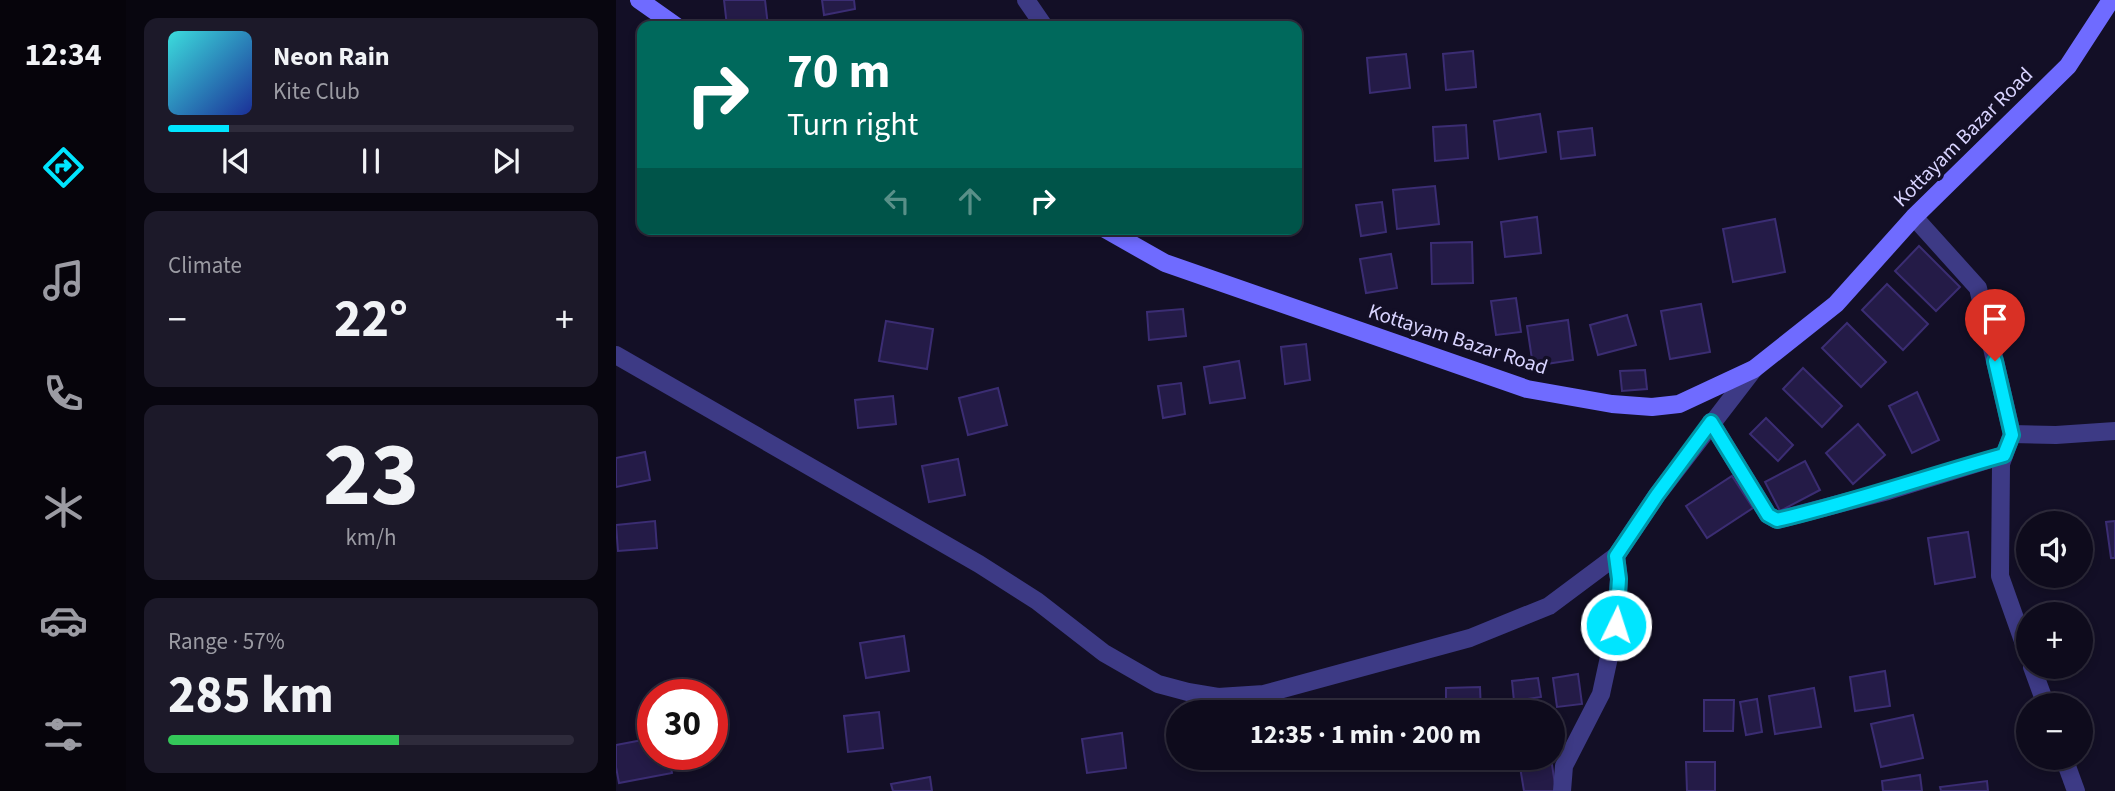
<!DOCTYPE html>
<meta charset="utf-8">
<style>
:root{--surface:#0e0b1c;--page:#1c1929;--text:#f1f3f6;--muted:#9b9ba3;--line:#2e2b3b;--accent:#00e5ff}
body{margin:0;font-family:"Source Sans 3",sans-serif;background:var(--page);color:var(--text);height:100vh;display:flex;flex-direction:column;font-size:26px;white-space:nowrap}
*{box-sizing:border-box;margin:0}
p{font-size:23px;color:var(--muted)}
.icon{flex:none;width:38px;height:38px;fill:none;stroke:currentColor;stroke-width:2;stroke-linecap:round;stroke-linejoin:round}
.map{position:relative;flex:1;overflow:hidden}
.sheet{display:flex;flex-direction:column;gap:18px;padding:18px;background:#08060f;width:490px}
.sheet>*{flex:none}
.banner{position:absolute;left:21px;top:21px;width:665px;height:214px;border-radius:14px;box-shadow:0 4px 10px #0003,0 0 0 2px var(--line);background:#00695c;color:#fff;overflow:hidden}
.controls{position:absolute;left:1400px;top:511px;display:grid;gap:14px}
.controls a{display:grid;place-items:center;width:77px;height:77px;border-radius:50%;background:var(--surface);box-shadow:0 4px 10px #0003,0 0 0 2px var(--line);font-size:35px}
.speed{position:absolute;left:21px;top:679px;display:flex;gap:14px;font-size:35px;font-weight:700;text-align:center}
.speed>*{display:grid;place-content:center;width:91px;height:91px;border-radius:50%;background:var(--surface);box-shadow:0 4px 10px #0003,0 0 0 2px var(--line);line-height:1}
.speed .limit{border:10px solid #d22;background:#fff;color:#111}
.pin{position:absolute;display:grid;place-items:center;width:60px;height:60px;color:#fff;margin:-72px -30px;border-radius:50% 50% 50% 0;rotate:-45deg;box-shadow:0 0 7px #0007}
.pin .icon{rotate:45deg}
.me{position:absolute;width:77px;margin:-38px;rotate:4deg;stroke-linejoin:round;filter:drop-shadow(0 0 5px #0008)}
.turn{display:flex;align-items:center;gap:24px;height:147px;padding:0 35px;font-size:32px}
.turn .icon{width:91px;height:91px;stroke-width:2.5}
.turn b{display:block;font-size:49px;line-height:60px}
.lanes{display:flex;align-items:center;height:66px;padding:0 35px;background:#0003;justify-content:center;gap:35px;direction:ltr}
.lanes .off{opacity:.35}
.big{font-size:52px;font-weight:700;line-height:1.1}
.sheet .card{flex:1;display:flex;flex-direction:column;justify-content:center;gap:10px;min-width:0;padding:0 24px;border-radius:14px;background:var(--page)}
.sheet .dial{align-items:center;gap:0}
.dial b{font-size:91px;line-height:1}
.song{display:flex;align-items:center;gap:21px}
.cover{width:84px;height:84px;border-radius:10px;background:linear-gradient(135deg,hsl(180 70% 55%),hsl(230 70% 35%))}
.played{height:7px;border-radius:4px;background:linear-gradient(90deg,var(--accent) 15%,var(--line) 15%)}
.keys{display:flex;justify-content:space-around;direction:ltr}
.heat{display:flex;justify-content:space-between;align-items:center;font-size:38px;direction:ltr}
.charge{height:10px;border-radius:5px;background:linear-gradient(90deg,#34c759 57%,var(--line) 0)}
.trip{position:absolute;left:550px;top:700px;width:399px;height:70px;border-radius:35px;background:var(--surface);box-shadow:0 4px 10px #0003,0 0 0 2px var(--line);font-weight:700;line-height:70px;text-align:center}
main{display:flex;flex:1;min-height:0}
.tabs{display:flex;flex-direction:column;width:126px;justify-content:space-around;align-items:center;background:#06040b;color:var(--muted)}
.tabs .icon{width:49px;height:49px}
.tabs .on{color:var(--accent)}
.tabs b{font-size:32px;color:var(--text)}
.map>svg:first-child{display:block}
.building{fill:#241b47;stroke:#3b2d73;stroke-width:2}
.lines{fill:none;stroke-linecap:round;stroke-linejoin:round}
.minor{stroke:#3d3a85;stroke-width:18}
.secondary{stroke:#6f6bff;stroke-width:18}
.route-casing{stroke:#0095a6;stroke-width:18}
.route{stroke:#00e5ff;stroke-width:12}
.labels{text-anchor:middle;stroke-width:7;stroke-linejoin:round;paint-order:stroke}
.street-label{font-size:21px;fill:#d9d4ff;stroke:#130f26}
</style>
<main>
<nav class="tabs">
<b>12:34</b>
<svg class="icon on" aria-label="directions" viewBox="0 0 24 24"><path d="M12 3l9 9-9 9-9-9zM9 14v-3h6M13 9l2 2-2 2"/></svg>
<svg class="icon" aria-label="music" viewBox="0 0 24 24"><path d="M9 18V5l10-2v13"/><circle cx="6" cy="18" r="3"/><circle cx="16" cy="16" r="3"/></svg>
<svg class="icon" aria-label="phone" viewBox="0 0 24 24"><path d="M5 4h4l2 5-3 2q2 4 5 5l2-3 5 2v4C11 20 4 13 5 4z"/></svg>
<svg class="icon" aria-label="climate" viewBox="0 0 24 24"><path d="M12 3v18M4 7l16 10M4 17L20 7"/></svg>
<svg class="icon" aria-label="car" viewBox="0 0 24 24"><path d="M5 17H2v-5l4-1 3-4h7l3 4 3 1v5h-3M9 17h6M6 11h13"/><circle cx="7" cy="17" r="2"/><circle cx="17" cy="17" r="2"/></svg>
<svg class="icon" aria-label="filters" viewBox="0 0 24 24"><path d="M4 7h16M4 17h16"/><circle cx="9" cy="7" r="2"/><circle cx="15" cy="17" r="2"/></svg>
</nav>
<section class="sheet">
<div class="card">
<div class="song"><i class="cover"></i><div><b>Neon Rain</b><p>Kite Club</p></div></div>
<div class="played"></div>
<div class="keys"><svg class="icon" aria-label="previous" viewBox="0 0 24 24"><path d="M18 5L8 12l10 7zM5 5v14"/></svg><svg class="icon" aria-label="pause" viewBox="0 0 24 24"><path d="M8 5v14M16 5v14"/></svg><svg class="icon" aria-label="next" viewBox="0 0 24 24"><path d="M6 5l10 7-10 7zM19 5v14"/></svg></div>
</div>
<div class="card"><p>Climate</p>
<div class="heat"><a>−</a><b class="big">22°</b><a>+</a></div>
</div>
<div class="card dial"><b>23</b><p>km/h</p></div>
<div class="card"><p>Range · 57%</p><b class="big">285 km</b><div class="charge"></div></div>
</section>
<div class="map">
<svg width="1499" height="791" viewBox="0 0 1499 791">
<rect width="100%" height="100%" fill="#130f26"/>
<!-- building -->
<g class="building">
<path d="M108 0H149L152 26H111Z"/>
<path d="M206 0H238L239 9 208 15Z"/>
<path d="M857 51 860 87 830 90 827 54Z"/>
<path d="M790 54 794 88 754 93 751 58Z"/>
<path d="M924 114 930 152 883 159 878 121Z"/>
<path d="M850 125 852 158 819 161 817 127Z"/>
<path d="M976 128 979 155 945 159 942 132Z"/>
<path d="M819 186 823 224 781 229 777 190Z"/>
<path d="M766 202 770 232 745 236 740 205Z"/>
<path d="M921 217 925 253 889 257 885 222Z"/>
<path d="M1159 219 1169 272 1117 282 1107 229Z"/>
<path d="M178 229H212L178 235Z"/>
<path d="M639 229H674L640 234Z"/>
<path d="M856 242 857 283 816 284 815 243Z"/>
<path d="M1303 246 1344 287 1320 311 1279 271Z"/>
<path d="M775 254 781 288 750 293 744 259Z"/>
<path d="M1271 284 1312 324 1287 350 1246 310Z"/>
<path d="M900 298 905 332 880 335 875 301Z"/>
<path d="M1085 304 1094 352 1054 359 1045 311Z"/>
<path d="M567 309 570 336 533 340 531 312Z"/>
<path d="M1011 315 1020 345 982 355 974 325Z"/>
<path d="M952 320 957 360 917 366 911 326Z"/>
<path d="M270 321 317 329 311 369 263 361Z"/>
<path d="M1231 323 1270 362 1245 387 1206 348Z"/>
<path d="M690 344 694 380 669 384 665 347Z"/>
<path d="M623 361 629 398 594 403 588 367Z"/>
<path d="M1187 368 1226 406 1206 427 1167 389Z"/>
<path d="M1029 370 1031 389 1006 391 1004 371Z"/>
<path d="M565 383 569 414 547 418 542 386Z"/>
<path d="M382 388 391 425 352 435 343 398Z"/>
<path d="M1301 392 1323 440 1296 453 1273 406Z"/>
<path d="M277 396 280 424 242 428 239 400Z"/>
<path d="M1150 418 1177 445 1162 461 1134 434Z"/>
<path d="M1242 424 1269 455 1237 484 1210 453Z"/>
<path d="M29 452 34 480 0 487V458Z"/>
<path d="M342 459 349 495 313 502 306 466Z"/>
<path d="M1189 461 1204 490 1164 511 1149 482Z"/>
<path d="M1116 476 1137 508 1091 538 1070 506Z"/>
<path d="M39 521 41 548 2 551 0 525Z"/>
<path d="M1499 521V558H1495L1490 522Z"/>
<path d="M1352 532 1359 577 1319 584 1312 538Z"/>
<path d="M288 636 293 671 250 678 244 643Z"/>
<path d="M1269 671 1274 706 1239 711 1234 677Z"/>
<path d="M962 674 966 704 941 707 937 678Z"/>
<path d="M922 678 925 697 898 701 896 681Z"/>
<path d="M864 687 865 712H830V688Z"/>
<path d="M1198 688 1205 727 1159 734 1153 696Z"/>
<path d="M1141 699 1146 732 1130 735 1124 702Z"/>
<path d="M1088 700H1118L1117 731H1088Z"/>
<path d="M263 712 267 748 232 752 228 716Z"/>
<path d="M1297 715 1307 758 1265 767 1255 724Z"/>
<path d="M506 733 510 768 471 773 466 739Z"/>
<path d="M37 738V754H53L56 773 3 783 0 767V745Z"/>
<path d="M927 758H935L940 791H908L903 761Z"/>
<path d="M1070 762H1099V791H1071Z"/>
<path d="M1304 775 1306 791H1267L1266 781Z"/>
<path d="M314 777 316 791H277L275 784Z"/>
<path d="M1371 781 1372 791H1325L1324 787Z"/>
</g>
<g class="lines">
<!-- minor -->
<g class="minor">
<path d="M410 0 428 26"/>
<path d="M1298 217 1362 288 1396 434 1385 464 1384 576 1412 655"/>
<path d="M0 355 363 564 421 601 488 653 542 684 572 692 602 697 648 694 854 638 933 606 1000 556 1041 495 1138 369"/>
<path d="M1095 422 1152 515 1161 520 1272 491 1388 455"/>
<path d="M1396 434 1440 435 1499 431"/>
<path d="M1416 667 1430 705"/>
<path d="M1448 758 1460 791"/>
<path d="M946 791 948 766 985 694 1000 625 1003 579 1000 556"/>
</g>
<!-- secondary -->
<g class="secondary">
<path d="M23 0 60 26"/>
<path d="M489 229 549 263 911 389 996 404 1036 407 1063 404 1138 369 1220 304 1298 217 1452 66 1495 0"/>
</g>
</g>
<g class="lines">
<defs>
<path id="route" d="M1000 625 1003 579 1000 556 1041 495 1095 422 1152 515 1161 520C1238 502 1312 476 1388 455L1396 435 1379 361"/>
</defs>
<!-- route casing -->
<use href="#route" class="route-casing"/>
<!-- route -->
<use href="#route" class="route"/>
</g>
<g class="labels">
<!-- street labels -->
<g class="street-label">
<text transform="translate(1347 137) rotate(-45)" y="7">Kottayam Bazar Road</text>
<text transform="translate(842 339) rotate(18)" y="7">Kottayam Bazar Road</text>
</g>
</g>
</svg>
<div class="controls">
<a><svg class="icon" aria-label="sound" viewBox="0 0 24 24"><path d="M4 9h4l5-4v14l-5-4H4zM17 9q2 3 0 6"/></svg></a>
<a>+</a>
<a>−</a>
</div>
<div class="speed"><div class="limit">30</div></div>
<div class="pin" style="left:1379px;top:361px;background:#d93025"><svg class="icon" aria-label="arrive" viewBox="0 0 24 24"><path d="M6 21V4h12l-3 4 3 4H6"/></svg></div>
<svg class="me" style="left:1000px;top:625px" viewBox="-20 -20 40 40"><circle r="17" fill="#00e5ff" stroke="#fff" stroke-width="3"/><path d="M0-11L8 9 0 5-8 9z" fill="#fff"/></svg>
<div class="trip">12:35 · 1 min · 200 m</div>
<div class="banner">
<div class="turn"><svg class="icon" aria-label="right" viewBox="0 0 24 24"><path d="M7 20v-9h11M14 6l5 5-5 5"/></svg><div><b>70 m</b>Turn right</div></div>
<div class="lanes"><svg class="icon off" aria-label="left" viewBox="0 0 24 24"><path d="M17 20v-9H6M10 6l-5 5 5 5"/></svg><svg class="icon off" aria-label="ahead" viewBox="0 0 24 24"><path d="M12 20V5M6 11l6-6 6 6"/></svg><svg class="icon" aria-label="right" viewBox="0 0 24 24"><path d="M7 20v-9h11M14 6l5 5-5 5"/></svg></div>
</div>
</div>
</main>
